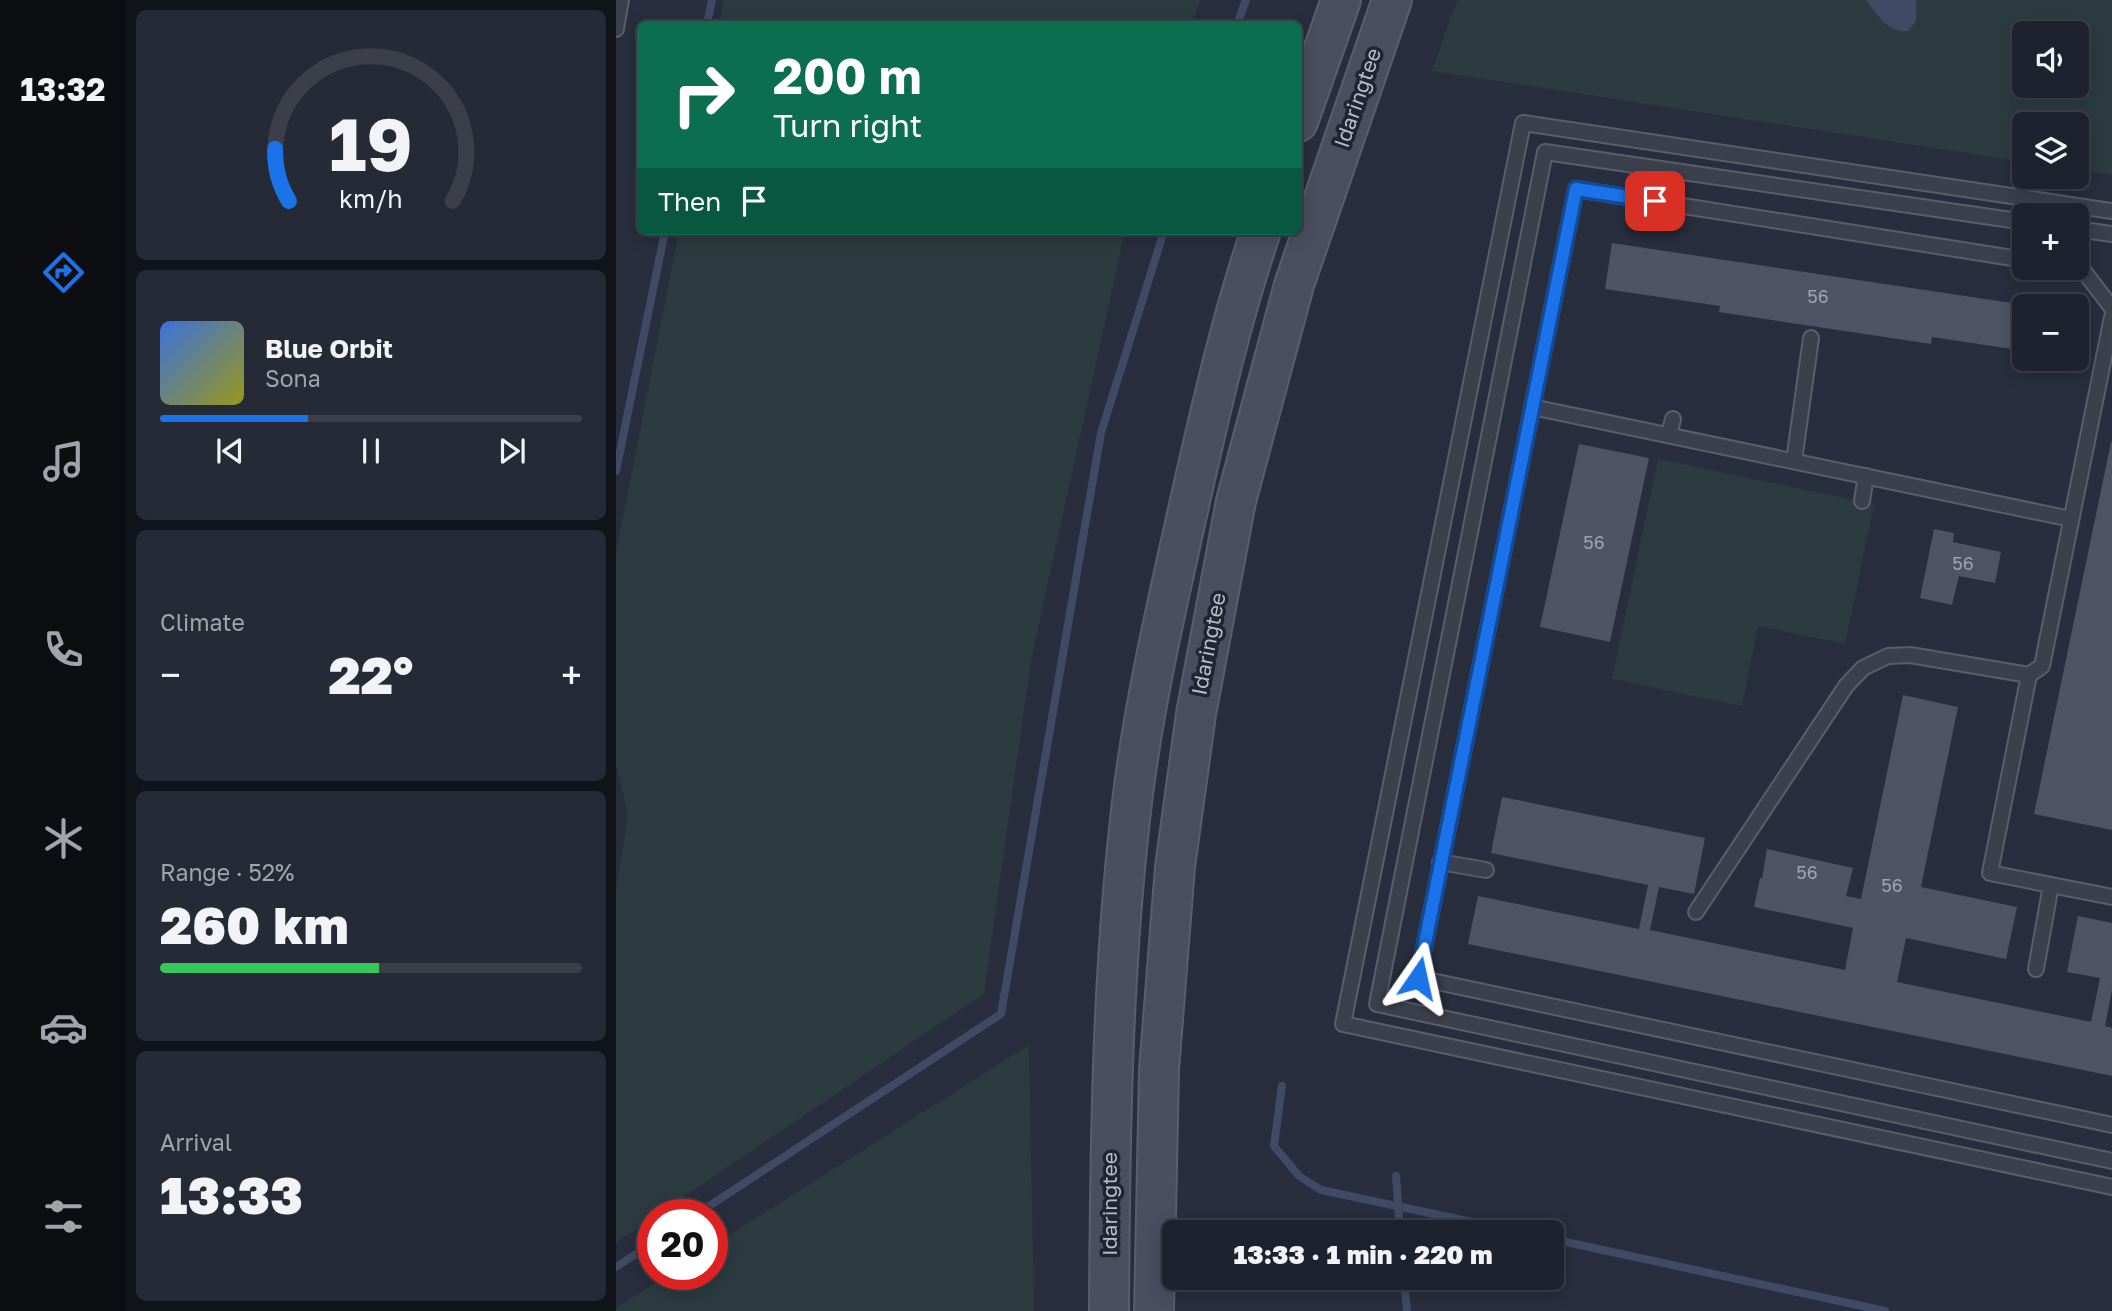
<!DOCTYPE html>
<meta charset="utf-8">
<style>
:root{--surface:#1e222e;--page:#262a36;--text:#f1f3f6;--muted:#a1a4aa;--line:#3c3f4a;--accent:#1a73e8}
body{margin:0;font-family:"Golos Text",sans-serif;background:var(--page);color:var(--text);height:100vh;display:flex;flex-direction:column;font-size:26px;white-space:nowrap}
*{box-sizing:border-box;margin:0}
p{font-size:23px;color:var(--muted)}
.icon{flex:none;width:38px;height:38px;fill:none;stroke:currentColor;stroke-width:2;stroke-linecap:round;stroke-linejoin:round}
.map{position:relative;flex:1;overflow:hidden}
.panel{display:flex;flex-direction:column;gap:10px;padding:10px;background:#101319;width:490px}
.panel>*{flex:none}
.top-card{position:absolute;left:21px;top:21px;width:665px;height:214px;border-radius:10px;box-shadow:0 4px 18px #0003,0 0 0 2px var(--line);background:#0b6e4f;color:#fff;overflow:hidden}
.buttons{position:absolute;left:1396px;top:21px;display:grid;gap:14px}
.buttons a{display:grid;place-items:center;width:77px;height:77px;border-radius:10px;background:var(--surface);box-shadow:0 4px 18px #0003,0 0 0 2px var(--line);font-size:35px}
.speed{position:absolute;left:21px;top:1199px;display:flex;gap:14px;font-size:35px;font-weight:700;text-align:center}
.speed>*{display:grid;place-content:center;width:91px;height:91px;border-radius:50%;background:var(--surface);box-shadow:0 4px 18px #0003,0 0 0 2px var(--line);line-height:1}
.speed .limit{border:10px solid #d22;background:#fff;color:#111}
.pin{position:absolute;display:grid;place-items:center;width:60px;height:60px;color:#fff;margin:-30px;border-radius:14px;box-shadow:0 4px 10px #0006}
.me{position:absolute;width:77px;margin:-38px;rotate:11deg;stroke-linejoin:round;filter:drop-shadow(0 0 5px #0008)}
.turn{display:flex;align-items:center;gap:24px;height:147px;padding:0 21px;font-size:32px}
.turn .icon{width:91px;height:91px;stroke-width:2.5}
.turn b{display:block;font-size:49px;line-height:60px}
.then{display:flex;align-items:center;height:66px;padding:0 21px;background:#0003;gap:14px;font-size:26px}
.big{font-size:52px;font-weight:800;line-height:1.1}
.panel .card{flex:1;display:flex;flex-direction:column;justify-content:center;gap:10px;min-width:0;padding:0 24px;border-radius:10px;background:var(--page)}
.panel .dial{align-items:center;gap:0}
.dial svg{height:182px;overflow:visible;fill:none;stroke:var(--line);stroke-width:7;stroke-linecap:round;text-anchor:middle}
.dial text{fill:var(--text);stroke:none}
.song{display:flex;align-items:center;gap:21px}
.cover{width:84px;height:84px;border-radius:10px;background:linear-gradient(135deg,hsl(220 70% 55%),hsl(60 70% 35%))}
.played{height:7px;border-radius:4px;background:linear-gradient(90deg,var(--accent) 35%,var(--line) 35%)}
.keys{display:flex;justify-content:space-around;direction:ltr}
.heat{display:flex;justify-content:space-between;align-items:center;font-size:38px;direction:ltr}
.charge{height:10px;border-radius:5px;background:linear-gradient(90deg,#34c759 52%,var(--line) 0)}
.trip{position:absolute;left:546px;top:1220px;width:402px;height:70px;border-radius:10px;background:var(--surface);box-shadow:0 4px 18px #0003,0 0 0 2px var(--line);font-weight:800;line-height:70px;text-align:center}
main{display:flex;flex:1;min-height:0}
.dock{display:flex;flex-direction:column;width:126px;justify-content:space-around;align-items:center;background:#0c0e12;color:var(--muted)}
.dock .icon{width:49px;height:49px}
.dock .on{color:var(--accent)}
.dock b{font-size:32px;color:var(--text)}
.map>svg:first-child{display:block}
.green{fill:#2b3b3f;fill-rule:evenodd}
.water{fill:#404a64}
.lines{fill:none;stroke-linecap:round;stroke-linejoin:round}
.stream{stroke:#404a64;stroke-width:8}
.building{fill:#4f5465}
.lane-casing{stroke:#5a5e6b;stroke-width:18}
.secondary-casing{stroke:#5a5e6b;stroke-width:42}
.lane{stroke:#3c404d;stroke-width:14}
.secondary{stroke:#4a4f60;stroke-width:38}
.route-casing{stroke:#114b97;stroke-width:18}
.route{stroke:#1a73e8;stroke-width:12}
.labels{text-anchor:middle;stroke-width:7;stroke-linejoin:round;paint-order:stroke}
.number-label{font-size:18px;fill:#9ea2af}
.street-label{font-size:21px;fill:#b8bcc8;stroke:#212533}
</style>
<main>
<nav class="dock">
<b>13:32</b>
<svg class="icon on" aria-label="directions" viewBox="0 0 24 24"><path d="M12 3l9 9-9 9-9-9zM9 14v-3h6M13 9l2 2-2 2"/></svg>
<svg class="icon" aria-label="music" viewBox="0 0 24 24"><path d="M9 18V5l10-2v13"/><circle cx="6" cy="18" r="3"/><circle cx="16" cy="16" r="3"/></svg>
<svg class="icon" aria-label="phone" viewBox="0 0 24 24"><path d="M5 4h4l2 5-3 2q2 4 5 5l2-3 5 2v4C11 20 4 13 5 4z"/></svg>
<svg class="icon" aria-label="climate" viewBox="0 0 24 24"><path d="M12 3v18M4 7l16 10M4 17L20 7"/></svg>
<svg class="icon" aria-label="car" viewBox="0 0 24 24"><path d="M5 17H2v-5l4-1 3-4h7l3 4 3 1v5h-3M9 17h6M6 11h13"/><circle cx="7" cy="17" r="2"/><circle cx="17" cy="17" r="2"/></svg>
<svg class="icon" aria-label="filters" viewBox="0 0 24 24"><path d="M4 7h16M4 17h16"/><circle cx="9" cy="7" r="2"/><circle cx="15" cy="17" r="2"/></svg>
</nav>
<section class="panel">
<div class="card dial"><svg viewBox="0 0 100 80">
<path d="M14 69A42 42 0 1 1 86 69"/>
<path d="M14 69A42 42 0 0 1 8 46" stroke="#1a73e8"/>
<text x="50" y="56" font-size="32" font-weight="700">19</text>
<text x="50" y="72" font-size="11">km/h</text>
</svg></div>
<div class="card">
<div class="song"><i class="cover"></i><div><b>Blue Orbit</b><p>Sona</p></div></div>
<div class="played"></div>
<div class="keys"><svg class="icon" aria-label="previous" viewBox="0 0 24 24"><path d="M18 5L8 12l10 7zM5 5v14"/></svg><svg class="icon" aria-label="pause" viewBox="0 0 24 24"><path d="M8 5v14M16 5v14"/></svg><svg class="icon" aria-label="next" viewBox="0 0 24 24"><path d="M6 5l10 7-10 7zM19 5v14"/></svg></div>
</div>
<div class="card"><p>Climate</p>
<div class="heat"><a>−</a><b class="big">22°</b><a>+</a></div>
</div>
<div class="card"><p>Range · 52%</p><b class="big">260 km</b><div class="charge"></div></div>
<div class="card"><p>Arrival</p><b class="big">13:33</b></div>
</section>
<div class="map">
<svg width="1496" height="1311" viewBox="0 0 1496 1311">
<rect width="100%" height="100%" fill="#282e3d"/>
<!-- green -->
<g class="green">
<path d="M108 0H584L576 24H103Z"/>
<path d="M841 0H1496V175L1461 170V124H1409V162L816 71ZM1409 33H1461V86H1409Z"/>
<path d="M63 231H509L415 660 368 994 42 1214H37V1218L0 1243V891L12 815 0 763V554Z"/>
<path d="M1042 459 1258 504 1229 644 1142 626 1126 706 996 679Z"/>
<path d="M413 1045 418 1311H0V1308L53 1274H96V1246Z"/>
</g>
<!-- water -->
<path class="water" d="M1250 0H1300V20L1293 31C1271 33 1262 15 1250 0Z"/>
<g class="lines">
<!-- stream -->
<g class="stream">
<path d="M91 24 96 0"/>
<path d="M621 24 630 0"/>
<path d="M0 471 49 231"/>
<path d="M666 1086 658 1146 683 1176 705 1190 903 1232"/>
<path d="M780 1176 784 1232"/>
<path d="M81 1214 385 1014 485 433 548 231"/>
<path d="M936 1239 1269 1311"/>
<path d="M0 1267 37 1243"/>
<path d="M788 1278 791 1311"/>
</g>
</g>
<!-- building -->
<g class="building">
<path d="M996 243 1409 305V351L1316 337 1315 344 1103 312 1104 306 989 289Z"/>
<path d="M1495 442H1496V830L1418 814Z"/>
<path d="M963 444 1033 458 994 642 924 627Z"/>
<path d="M1318 529 1338 533 1337 542 1385 552 1379 583 1343 576 1336 605 1304 598Z"/>
<path d="M1287 695 1342 707 1305 887 1401 907 1390 959 1290 938 1281 982 1475 1022 1484 978 1451 972 1462 916 1496 923V990L1489 1026 1496 1028V1076L852 944 862 896 1023 929 1032 885 875 853 886 797 1089 838 1078 894 1043 887 1034 930 1229 970 1237 928 1138 907 1144 878H1146L1151 849 1237 868 1230 896 1245 899Z"/>
</g>
<g class="lines">
<defs>
<g id="lane">
<path d="M0 29 5 0"/>
<path d="M1496 211 907 123 727 1024 1496 1187"/>
<path d="M1409 222 929 152 761 1004 1496 1161"/>
<path d="M1461 229 1496 234"/>
<path d="M1409 260 960 189 802 978 1496 1125"/>
<path d="M1459 268 1466 269 1496 308"/>
<path d="M916 407 1455 519"/>
<path d="M1053 435 1057 419"/>
<path d="M1178 461 1195 338"/>
<path d="M1246 501 1250 476"/>
<path d="M1413 675 1374 873 1496 897"/>
<path d="M824 862 870 870"/>
<path d="M1080 912 1230 686 1247 668 1272 656 1294 655 1413 675 1426 666 1496 317"/>
<path d="M1420 969 1435 885"/>
</g>
<g id="secondary">
<path d="M682 122 725 0"/>
<path d="M493 1311C494 1139 496 965 517 794 530 692 554 592 576 492 596 404 616 316 645 231"/>
<path d="M538 1311 543 1070 559 867 580 714 620 501 678 285 776 0"/>
</g>
</defs>
<!-- lane casing -->
<use href="#lane" class="lane-casing"/>
<!-- secondary casing -->
<use href="#secondary" class="secondary-casing"/>
<!-- lane -->
<use href="#lane" class="lane"/>
<!-- secondary -->
<use href="#secondary" class="secondary"/>
</g>
<g class="lines">
<defs>
<path id="route" d="M802 978 960 189 1039 201"/>
</defs>
<!-- route casing -->
<use href="#route" class="route-casing"/>
<!-- route -->
<use href="#route" class="route"/>
</g>
<g class="labels">
<!-- number labels -->
<g class="number-label">
<text x="1202" y="303">56</text>
<text x="978" y="549">56</text>
<text x="1347" y="570">56</text>
<text x="1191" y="879">56</text>
<text x="1276" y="892">56</text>
</g>
<!-- street labels -->
<g class="street-label">
<text transform="translate(742 98) rotate(-71)" y="7">Idaringtee</text>
<text transform="translate(593 644) rotate(-79)" y="7">Idaringtee</text>
<text transform="translate(494 1204) rotate(-90)" y="7">Idaringtee</text>
</g>
</g>
</svg>
<div class="buttons">
<a><svg class="icon" aria-label="sound" viewBox="0 0 24 24"><path d="M4 9h4l5-4v14l-5-4H4zM17 9q2 3 0 6"/></svg></a>
<a><svg class="icon" aria-label="layers" viewBox="0 0 24 24"><path d="M12 4l9 5-9 5-9-5zM3 14l9 5 9-5"/></svg></a>
<a>+</a>
<a>−</a>
</div>
<div class="speed"><div class="limit">20</div></div>
<div class="pin" style="left:1039px;top:201px;background:#d93025"><svg class="icon" aria-label="arrive" viewBox="0 0 24 24"><path d="M6 21V4h12l-3 4 3 4H6"/></svg></div>
<svg class="me" style="left:802px;top:978px" viewBox="-20 -20 40 40"><path d="M0-17L14 15 0 8-14 15z" fill="#1a73e8" stroke="#fff" stroke-width="4"/></svg>
<div class="trip">13:33 · 1 min · 220 m</div>
<div class="top-card">
<div class="turn"><svg class="icon" aria-label="right" viewBox="0 0 24 24"><path d="M7 20v-9h11M14 6l5 5-5 5"/></svg><div><b>200 m</b>Turn right</div></div>
<div class="then">Then<svg class="icon" aria-label="arrive" viewBox="0 0 24 24"><path d="M6 21V4h12l-3 4 3 4H6"/></svg></div>
</div>
</div>
</main>
